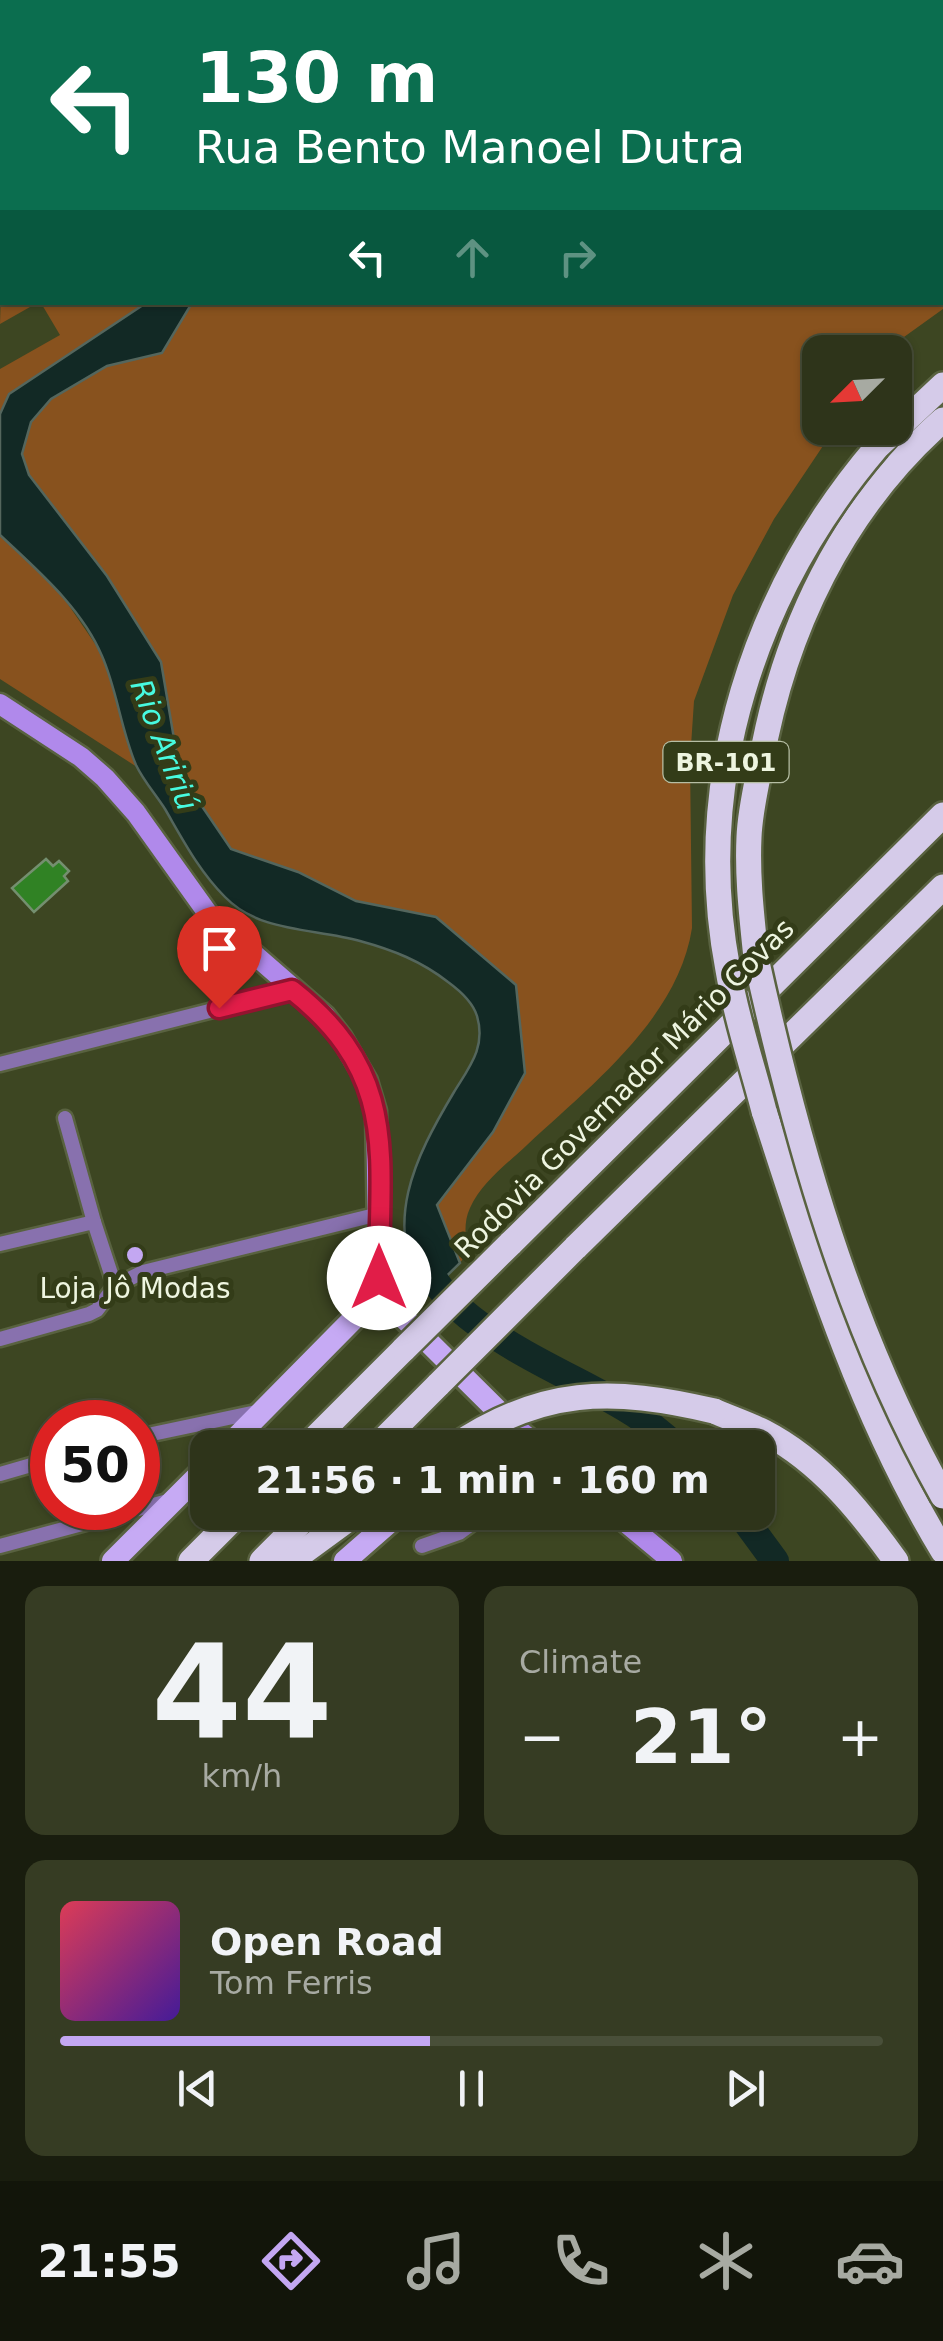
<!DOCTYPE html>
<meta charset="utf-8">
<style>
:root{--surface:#2e341a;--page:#363c23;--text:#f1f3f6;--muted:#a7aaa2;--line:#494f39;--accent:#c3a7f2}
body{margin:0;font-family:"DejaVu Sans",sans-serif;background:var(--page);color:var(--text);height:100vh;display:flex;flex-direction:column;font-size:38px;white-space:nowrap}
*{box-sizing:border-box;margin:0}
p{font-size:32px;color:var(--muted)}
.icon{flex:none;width:55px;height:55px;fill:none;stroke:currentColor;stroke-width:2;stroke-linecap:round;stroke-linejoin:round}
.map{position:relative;height:1561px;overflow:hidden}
.drawer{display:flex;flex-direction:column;gap:25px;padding:25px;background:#191d0e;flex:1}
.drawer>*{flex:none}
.top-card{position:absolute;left:0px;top:0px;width:945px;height:305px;box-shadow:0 2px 8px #0004,0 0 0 2px var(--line);background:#0b6e4f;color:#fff;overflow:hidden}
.needle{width:65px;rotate:246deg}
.tools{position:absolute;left:802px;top:335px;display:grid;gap:20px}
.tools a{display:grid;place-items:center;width:110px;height:110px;border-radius:20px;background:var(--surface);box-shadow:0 2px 8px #0004,0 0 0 2px var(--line);font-size:50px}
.speed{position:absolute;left:30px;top:1400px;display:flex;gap:20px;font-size:50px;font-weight:700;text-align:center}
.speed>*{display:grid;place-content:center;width:130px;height:130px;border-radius:50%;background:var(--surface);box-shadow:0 2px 8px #0004,0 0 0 2px var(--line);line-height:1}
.speed .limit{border:15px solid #d22;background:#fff;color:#111}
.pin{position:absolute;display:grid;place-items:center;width:85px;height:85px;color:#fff;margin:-102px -42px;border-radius:50% 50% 50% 0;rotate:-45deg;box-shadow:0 0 10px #0007}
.pin .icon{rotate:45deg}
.me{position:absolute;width:110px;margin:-55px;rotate:0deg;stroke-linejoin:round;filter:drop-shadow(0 0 8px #0008)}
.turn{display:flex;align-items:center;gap:35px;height:210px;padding:0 30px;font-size:45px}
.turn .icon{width:130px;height:130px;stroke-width:2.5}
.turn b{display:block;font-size:70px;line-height:85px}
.lanes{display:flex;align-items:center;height:95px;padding:0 30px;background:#0003;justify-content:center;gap:50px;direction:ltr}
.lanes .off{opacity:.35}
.big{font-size:75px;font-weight:600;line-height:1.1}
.drawer .card{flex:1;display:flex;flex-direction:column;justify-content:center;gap:15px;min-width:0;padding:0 35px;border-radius:20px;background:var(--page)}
.drawer .dial{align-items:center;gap:0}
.dial b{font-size:130px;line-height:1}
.song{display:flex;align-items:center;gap:30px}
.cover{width:120px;height:120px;border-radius:15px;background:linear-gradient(135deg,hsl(350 70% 55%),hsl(260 70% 35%))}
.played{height:10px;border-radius:5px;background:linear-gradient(90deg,var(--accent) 45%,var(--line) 45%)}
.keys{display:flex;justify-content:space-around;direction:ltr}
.heat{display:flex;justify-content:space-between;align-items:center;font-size:55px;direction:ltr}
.drawer .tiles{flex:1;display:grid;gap:25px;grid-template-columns:1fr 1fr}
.card:last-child{grid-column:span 2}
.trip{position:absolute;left:190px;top:1430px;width:585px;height:100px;border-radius:20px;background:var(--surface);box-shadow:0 2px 8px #0004,0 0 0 2px var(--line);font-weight:600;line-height:100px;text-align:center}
.tabs{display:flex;height:160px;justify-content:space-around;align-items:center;background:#12150a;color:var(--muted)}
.tabs .icon{width:70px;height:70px}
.tabs .current{color:var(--accent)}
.tabs b{font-size:45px;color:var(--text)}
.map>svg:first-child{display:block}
.green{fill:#88521e}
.water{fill:#122925;stroke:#54665d;stroke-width:2.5}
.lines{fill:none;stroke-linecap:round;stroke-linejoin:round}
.river{stroke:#122925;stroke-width:28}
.building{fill:#308224;stroke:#748f6f;stroke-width:2.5}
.street-casing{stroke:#596240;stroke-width:19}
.secondary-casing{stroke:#596240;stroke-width:25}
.primary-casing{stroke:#596240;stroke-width:28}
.highway-casing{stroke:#596240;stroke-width:30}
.street{stroke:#8871ae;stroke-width:14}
.secondary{stroke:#b089eb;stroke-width:20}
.primary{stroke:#c6aaf4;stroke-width:22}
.highway{stroke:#d5cbe9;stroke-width:25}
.highway-bridge-casing{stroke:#596240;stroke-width:30;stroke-linecap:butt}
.highway-bridge{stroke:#d5cbe9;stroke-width:25}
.route-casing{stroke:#92132f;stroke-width:25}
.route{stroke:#e11d48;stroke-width:18}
.poi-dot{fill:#c3a7f2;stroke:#333c18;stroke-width:4}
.labels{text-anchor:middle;stroke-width:10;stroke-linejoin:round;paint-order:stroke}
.shield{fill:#333c18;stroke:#b6bea4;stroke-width:2.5}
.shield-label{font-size:25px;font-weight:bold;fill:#eef5e0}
.street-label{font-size:28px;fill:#eef5e0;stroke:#333c18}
.poi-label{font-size:28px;fill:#eef5e0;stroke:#333c18}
.water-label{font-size:30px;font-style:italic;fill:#47fae0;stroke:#333c18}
</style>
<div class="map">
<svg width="943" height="1561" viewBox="0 0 943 1561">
<rect width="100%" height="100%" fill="#3d4622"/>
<!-- green -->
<g class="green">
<path d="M576 0H943V309L904 337 895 353 820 352V428H835L774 519 733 595 694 701 690 761 692 928C678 1019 590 1086 527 1145 508 1163 481 1183 470 1208 463 1223 466 1237 467 1253L460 1263 437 1205 493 1132 525 1073 436 917 356 901 298 872 231 849 180 774 161 662 107 576 29 475 22 454 31 422 51 399 107 366 162 353 192 303 942 302V2Z"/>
<path d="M2 257V302L37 303 0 324Z"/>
<path d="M41 303H146L9 394 0 414V369L60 335Z"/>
<path d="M0 535 59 591 102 654 137 767 0 679Z"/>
</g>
<!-- water -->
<path class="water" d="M146 303H192L162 353 107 366 51 399 31 422 22 454 29 475 107 576 161 662 180 774 231 849 298 872 356 901 436 917 516 985 525 1073 493 1132 437 1205 460 1263 424 1298C382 1223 414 1159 454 1092 470 1066 486 1047 477 1016 473 1003 459 990 448 982 421 961 393 950 360 941 314 928 260 933 225 897 199 871 183 840 165 809 156 795 143 780 136 765 121 730 117 690 102 656 82 608 37 570 0 535V414L9 394Z"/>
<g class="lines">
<!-- river -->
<g class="river">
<path d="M422 1251C438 1328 576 1374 635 1414 650 1424 664 1436 678 1448"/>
<path d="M739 1512 775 1561"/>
</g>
</g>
<!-- building -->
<path class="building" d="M46 859 53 866 59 861 69 871 64 876 68 881 34 912 12 888Z"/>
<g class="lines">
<defs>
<g id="street">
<path d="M0 1064 292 990"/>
<path d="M65 1118 94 1222"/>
<path d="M0 1244 94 1222 115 1286 143 1272 379 1214"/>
<path d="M0 1339 89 1314 97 1310 115 1286"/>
<path d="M138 1437 261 1411"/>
<path d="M0 1474 52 1459"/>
<path d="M0 1546 168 1501"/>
<path d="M422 1546 459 1533 488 1512"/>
</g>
<g id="secondary">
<path d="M42 2 46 0"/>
<path d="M0 33 2 31"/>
<path d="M0 704 81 757 105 778 136 813 209 915 325 1016 342 1038 367 1081 376 1111 379 1293"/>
<path d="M509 1422 541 1448"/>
<path d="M613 1512 672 1561"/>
</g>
<g id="primary">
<path d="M226 1448 379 1293 509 1422 503 1427"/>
<path d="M113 1561 208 1466"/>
<path d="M345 1561 401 1512"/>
</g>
<g id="highway">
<path d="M877 447 943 385"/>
<path d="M756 958C752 918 747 878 749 837 750 812 756 787 761 762 784 631 842 509 943 420"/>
<path d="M764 1111C813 1262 860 1414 943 1551"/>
<path d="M510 1244 943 815"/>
<path d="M575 1248 943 887"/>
<path d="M714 1411C730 1418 748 1424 764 1432 820 1461 860 1511 896 1561"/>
<path d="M305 1448 404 1349"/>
<path d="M375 1448 439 1384"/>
<path d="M191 1561 240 1512"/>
<path d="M262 1561 311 1512"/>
<path d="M291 1561 358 1512"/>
</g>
</defs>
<!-- street casing -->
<use href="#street" class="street-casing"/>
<!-- secondary casing -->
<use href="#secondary" class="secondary-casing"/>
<!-- primary casing -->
<use href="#primary" class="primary-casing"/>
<!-- highway casing -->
<use href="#highway" class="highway-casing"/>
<!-- street -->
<use href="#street" class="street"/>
<!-- secondary -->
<use href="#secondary" class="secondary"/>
<!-- primary -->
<use href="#primary" class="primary"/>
<!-- highway -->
<use href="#highway" class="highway"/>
<defs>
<g id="highway-bridge">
<path d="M756 958C797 1144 849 1329 943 1496"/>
<path d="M764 1111C752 1064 736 1018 728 970 692 781 754 591 877 447"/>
<path d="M404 1349 510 1244"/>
<path d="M439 1384 575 1248"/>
<path d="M452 1448C541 1387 612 1387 714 1411"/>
</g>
</defs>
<!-- highway-bridge casing -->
<use href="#highway-bridge" class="highway-bridge-casing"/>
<!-- highway-bridge -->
<use href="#highway-bridge" class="highway-bridge"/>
</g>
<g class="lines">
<defs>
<path id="route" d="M219 1008 292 990C400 1075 379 1155 379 1278"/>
</defs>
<!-- route casing -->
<use href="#route" class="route-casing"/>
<!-- route -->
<use href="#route" class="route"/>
</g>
<!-- markers -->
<circle class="poi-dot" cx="135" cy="1255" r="10"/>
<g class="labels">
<!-- shield labels -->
<rect class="shield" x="663.5" y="742" width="125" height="40" rx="8"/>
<g class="shield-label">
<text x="726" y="771">BR-101</text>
</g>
<!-- street labels -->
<g class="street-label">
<text transform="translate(624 1088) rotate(-45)" y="10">Rodovia Governador Mário Covas</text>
</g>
<!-- poi labels -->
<g class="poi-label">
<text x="135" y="1298">Loja Jô Modas</text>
</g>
<!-- water labels -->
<g class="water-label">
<text transform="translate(164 745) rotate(69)" y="10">Rio Aririú</text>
</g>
</g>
</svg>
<div class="tools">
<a><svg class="needle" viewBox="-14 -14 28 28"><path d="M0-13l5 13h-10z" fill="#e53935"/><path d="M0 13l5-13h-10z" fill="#a7aaa2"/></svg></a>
</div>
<div class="speed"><div class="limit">50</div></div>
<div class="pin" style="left:219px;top:1008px;background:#d93025"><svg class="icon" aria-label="arrive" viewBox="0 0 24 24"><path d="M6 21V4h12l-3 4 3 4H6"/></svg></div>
<svg class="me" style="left:379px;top:1278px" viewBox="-20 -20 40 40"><circle r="19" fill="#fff"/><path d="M0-13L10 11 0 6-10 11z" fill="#e11d48"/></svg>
<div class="trip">21:56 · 1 min · 160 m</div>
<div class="top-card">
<div class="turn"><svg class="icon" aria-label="left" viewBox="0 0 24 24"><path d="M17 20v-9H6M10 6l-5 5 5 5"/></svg><div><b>130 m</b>Rua Bento Manoel Dutra</div></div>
<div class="lanes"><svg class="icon" aria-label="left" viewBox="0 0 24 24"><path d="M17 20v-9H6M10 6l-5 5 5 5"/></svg><svg class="icon off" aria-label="ahead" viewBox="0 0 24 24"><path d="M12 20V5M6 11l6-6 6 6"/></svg><svg class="icon off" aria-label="right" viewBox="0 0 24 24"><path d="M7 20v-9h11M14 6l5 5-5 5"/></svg></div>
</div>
</div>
<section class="drawer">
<div class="tiles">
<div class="card dial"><b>44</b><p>km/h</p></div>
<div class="card"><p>Climate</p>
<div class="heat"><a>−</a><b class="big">21°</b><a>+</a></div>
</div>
<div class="card">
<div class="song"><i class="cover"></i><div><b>Open Road</b><p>Tom Ferris</p></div></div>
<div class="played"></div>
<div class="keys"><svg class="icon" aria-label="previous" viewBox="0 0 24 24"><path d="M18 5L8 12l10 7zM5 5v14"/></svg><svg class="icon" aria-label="pause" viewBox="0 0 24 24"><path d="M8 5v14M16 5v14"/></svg><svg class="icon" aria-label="next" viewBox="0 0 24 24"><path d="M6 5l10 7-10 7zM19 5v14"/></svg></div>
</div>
</div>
</section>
<nav class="tabs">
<b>21:55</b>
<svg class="icon current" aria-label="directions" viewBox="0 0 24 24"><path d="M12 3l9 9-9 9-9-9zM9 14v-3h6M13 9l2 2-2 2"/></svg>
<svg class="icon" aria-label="music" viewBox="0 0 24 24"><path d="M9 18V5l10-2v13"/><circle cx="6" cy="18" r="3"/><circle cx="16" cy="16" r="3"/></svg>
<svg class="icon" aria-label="phone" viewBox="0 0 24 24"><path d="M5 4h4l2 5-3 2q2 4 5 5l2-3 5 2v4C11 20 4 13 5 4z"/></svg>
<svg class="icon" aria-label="climate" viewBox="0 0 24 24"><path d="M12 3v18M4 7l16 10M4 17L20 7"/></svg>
<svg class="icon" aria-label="car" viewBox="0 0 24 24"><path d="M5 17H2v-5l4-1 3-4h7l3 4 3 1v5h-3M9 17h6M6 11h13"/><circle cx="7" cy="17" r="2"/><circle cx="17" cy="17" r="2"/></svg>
</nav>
